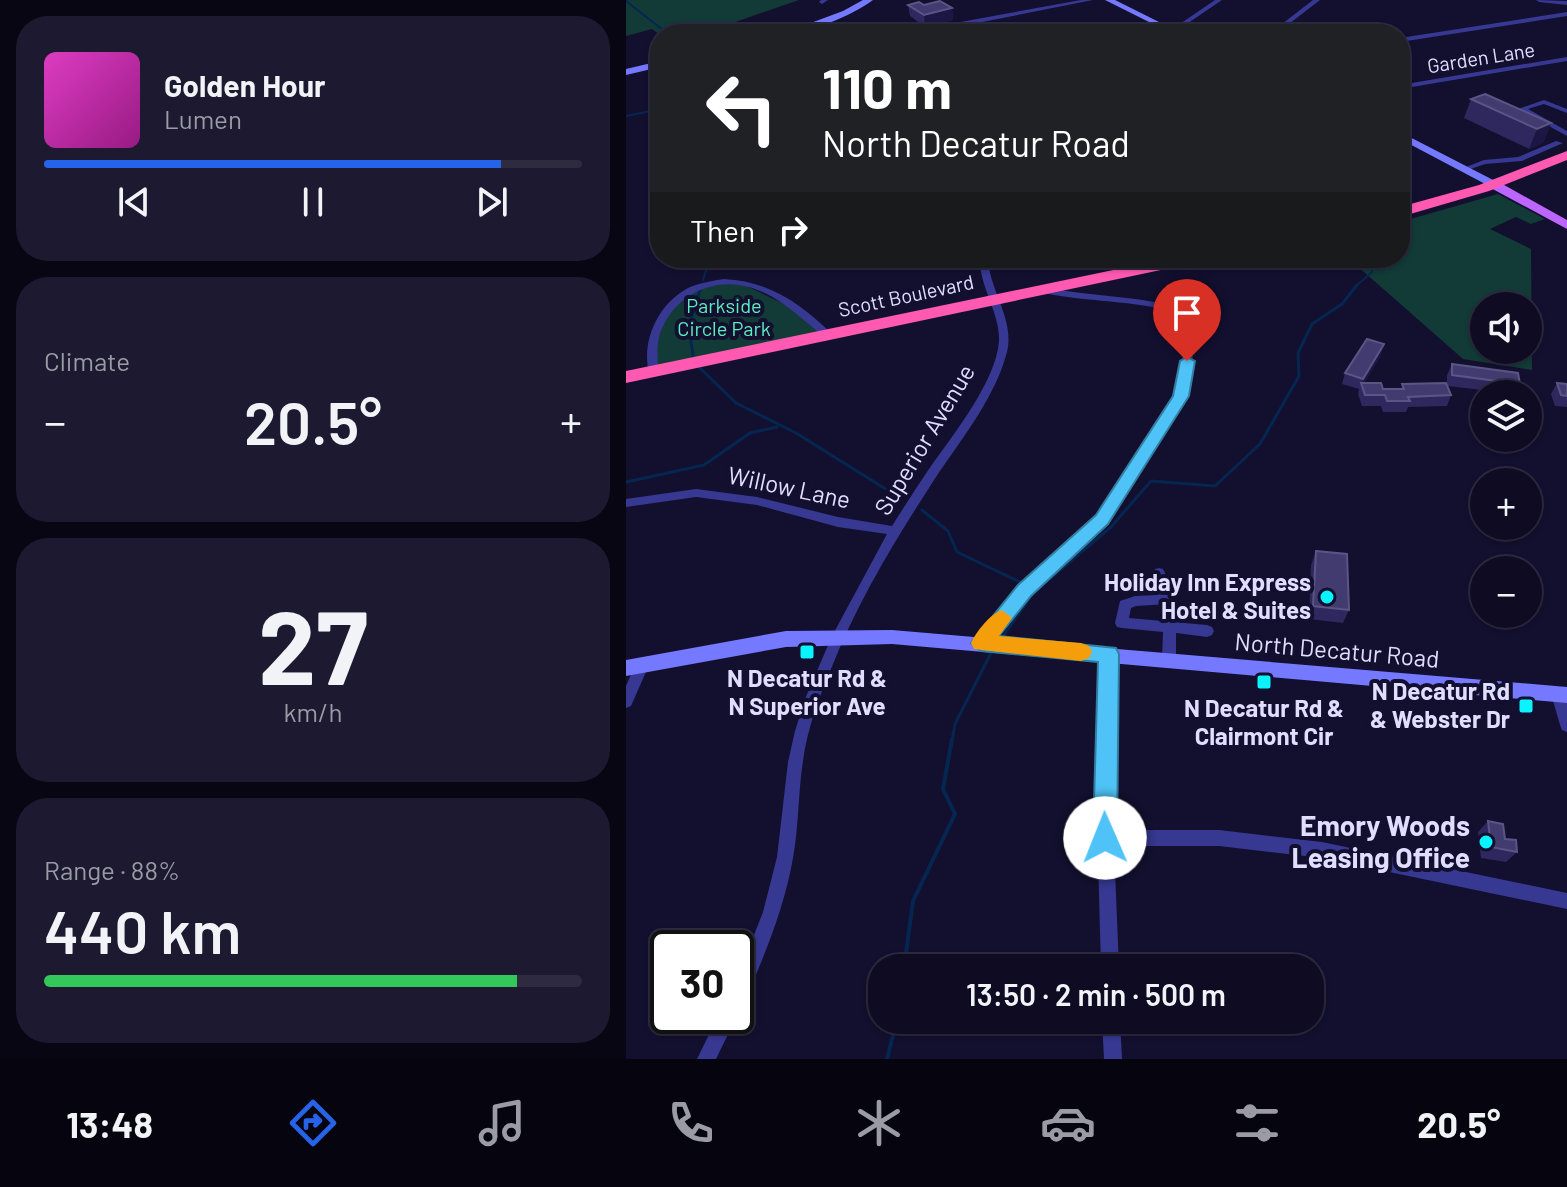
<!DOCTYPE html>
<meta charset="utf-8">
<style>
:root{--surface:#0e0b23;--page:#1c1930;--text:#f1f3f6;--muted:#9b9ba6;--line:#2e2b41;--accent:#2563eb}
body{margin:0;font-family:Barlow,sans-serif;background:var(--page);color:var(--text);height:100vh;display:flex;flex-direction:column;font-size:30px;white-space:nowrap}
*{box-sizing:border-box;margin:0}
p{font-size:26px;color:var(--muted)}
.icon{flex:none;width:44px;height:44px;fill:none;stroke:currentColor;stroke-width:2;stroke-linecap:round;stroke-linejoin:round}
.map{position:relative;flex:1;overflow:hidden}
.sheet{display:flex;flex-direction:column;gap:16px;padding:16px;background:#080613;width:626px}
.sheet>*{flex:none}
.hud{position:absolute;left:24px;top:24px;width:760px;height:244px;border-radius:32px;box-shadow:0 2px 6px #0004,0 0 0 2px var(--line);background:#202124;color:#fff;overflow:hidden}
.buttons{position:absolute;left:844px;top:292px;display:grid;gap:16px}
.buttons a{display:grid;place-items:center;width:72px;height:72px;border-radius:50%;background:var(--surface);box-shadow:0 2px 6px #0004,0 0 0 2px var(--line);font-size:40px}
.speed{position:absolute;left:24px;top:930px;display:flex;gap:16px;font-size:40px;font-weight:700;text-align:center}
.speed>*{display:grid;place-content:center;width:104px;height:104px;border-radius:50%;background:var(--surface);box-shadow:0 2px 6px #0004,0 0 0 2px var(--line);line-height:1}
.speed .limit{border:4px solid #111;border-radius:12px;background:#fff;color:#111}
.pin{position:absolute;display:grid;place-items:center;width:68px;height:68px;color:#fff;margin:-82px -34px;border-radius:50% 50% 50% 0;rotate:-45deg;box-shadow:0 0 8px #0007}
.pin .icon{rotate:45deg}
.me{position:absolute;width:88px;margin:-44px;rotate:359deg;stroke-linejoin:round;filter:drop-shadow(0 0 6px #0008)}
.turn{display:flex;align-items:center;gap:28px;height:168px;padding:0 40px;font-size:36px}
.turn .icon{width:104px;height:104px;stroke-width:2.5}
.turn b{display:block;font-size:56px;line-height:68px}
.then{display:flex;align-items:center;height:76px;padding:0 40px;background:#0003;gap:16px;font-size:30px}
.big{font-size:60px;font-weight:600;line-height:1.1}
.sheet .widget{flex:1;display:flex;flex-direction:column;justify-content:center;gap:12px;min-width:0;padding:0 28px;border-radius:32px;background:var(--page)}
.sheet .dial{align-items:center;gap:0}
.dial b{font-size:104px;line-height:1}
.song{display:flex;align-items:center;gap:24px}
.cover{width:96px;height:96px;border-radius:12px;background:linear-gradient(135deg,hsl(310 70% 55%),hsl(310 70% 35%))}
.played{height:8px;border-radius:4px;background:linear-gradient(90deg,var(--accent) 85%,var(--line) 85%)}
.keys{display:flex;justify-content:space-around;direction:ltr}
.heat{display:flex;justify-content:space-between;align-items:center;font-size:44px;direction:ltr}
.charge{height:12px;border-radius:6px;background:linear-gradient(90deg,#34c759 88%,var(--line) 0)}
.trip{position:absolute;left:242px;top:954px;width:456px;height:80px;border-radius:32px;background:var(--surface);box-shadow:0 2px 6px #0004,0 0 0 2px var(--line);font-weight:600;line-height:80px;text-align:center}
.tab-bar{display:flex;height:128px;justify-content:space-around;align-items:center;background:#06040e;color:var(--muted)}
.tab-bar .icon{width:56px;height:56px}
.tab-bar .selected{color:var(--accent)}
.tab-bar b{font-size:36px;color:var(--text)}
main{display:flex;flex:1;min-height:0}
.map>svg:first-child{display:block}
.green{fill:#123a36;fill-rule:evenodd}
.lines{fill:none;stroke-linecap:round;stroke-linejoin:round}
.stream-far2{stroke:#062652;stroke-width:2}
.stream-far1{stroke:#062652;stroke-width:3}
.stream{stroke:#062652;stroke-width:4}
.street{fill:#363892;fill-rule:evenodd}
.secondary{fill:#7579ff;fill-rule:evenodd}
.primary{fill:#bd65ff;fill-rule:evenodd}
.highway{fill:#ff59b2;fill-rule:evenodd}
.wall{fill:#2f285e}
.shaded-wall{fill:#1c1644}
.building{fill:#423b6f;stroke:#5b5586;stroke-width:2}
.route{fill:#4fc3f7;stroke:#337fa1;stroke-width:2}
.slow{fill:#f59e0b}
.poi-dot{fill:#0af4ff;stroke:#130f2f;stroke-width:3}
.labels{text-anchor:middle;stroke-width:8;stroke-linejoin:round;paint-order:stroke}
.far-street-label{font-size:20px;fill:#e0deff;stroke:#130f2f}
.far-park-label{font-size:20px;fill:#5decc0;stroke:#130f2f}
.street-label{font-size:24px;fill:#e0deff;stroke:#130f2f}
.poi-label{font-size:24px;font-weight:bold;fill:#e0deff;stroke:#130f2f;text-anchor:end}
.near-poi-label{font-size:28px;font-weight:bold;fill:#e0deff;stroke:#130f2f;text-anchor:end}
</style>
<main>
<section class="sheet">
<div class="widget">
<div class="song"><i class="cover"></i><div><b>Golden Hour</b><p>Lumen</p></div></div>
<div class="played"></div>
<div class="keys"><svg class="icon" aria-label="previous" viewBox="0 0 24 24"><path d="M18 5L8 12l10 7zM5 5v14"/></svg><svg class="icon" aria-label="pause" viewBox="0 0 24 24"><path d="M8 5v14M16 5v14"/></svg><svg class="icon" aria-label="next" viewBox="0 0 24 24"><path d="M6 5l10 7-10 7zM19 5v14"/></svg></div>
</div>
<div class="widget"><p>Climate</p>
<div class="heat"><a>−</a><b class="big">20.5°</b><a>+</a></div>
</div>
<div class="widget dial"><b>27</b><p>km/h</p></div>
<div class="widget"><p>Range · 88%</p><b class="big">440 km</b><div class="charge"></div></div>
</section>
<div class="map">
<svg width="941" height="1059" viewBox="0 0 941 1059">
<rect width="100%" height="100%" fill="#130f2f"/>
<!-- green -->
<g class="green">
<path d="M0 0H173L95 27 104 34 34 35 26 29 0 36Z"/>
<path d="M872 194 919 219 905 224 890 217 864 229 905 249 906 370 837 359 722 258H774V222ZM858 306H902V350H858Z"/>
<path d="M112 282 173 311 196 333 23 367 41 313 72 287Z"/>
</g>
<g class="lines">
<!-- stream-far2 -->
<g class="stream-far2">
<path d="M0 1 42 34"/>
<path d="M34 109 30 110 34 117"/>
<path d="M0 116 30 110"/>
<path d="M774 227 779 222"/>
<path d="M77 280 84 258"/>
<path d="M729 287 746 272 745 258"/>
</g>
<!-- stream-far1 -->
<g class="stream-far1">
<path d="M67 356 63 326 74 290"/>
<path d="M73 367 110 403 170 433 274 498"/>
<path d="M0 482 78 465 124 433 151 427"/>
<path d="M296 510 322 531 331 552 396 583"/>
<path d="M408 592 485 527 525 481 589 486 634 444 673 376 672 353 686 324 716 304 731 285"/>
<path d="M378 635 408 592"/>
<path d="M326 741 329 724 365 653"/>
</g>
<!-- stream -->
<g class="stream">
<path d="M278 968 287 901 329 814 317 789 326 739"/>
<path d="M261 1059 271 1020"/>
</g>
<!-- street -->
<g class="street">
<path d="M195 0H202L196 4 193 2Z"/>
<path d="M455 0H467L331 27 314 34H306L329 23Z"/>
<path d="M589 0H596L549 32H545V30Z"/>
<path d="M687 0H694L650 34H643Z"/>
<path d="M910 0 941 1V5L913 2Z"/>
<path d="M941 12V16L774 42V38Z"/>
<path d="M532 23 534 26 498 34H486Z"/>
<path d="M941 57V61L774 89V85Z"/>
<path d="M918 100 941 109V113L918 104 902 109 941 131V136L892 109Z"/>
<path d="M930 141 937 143 896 161 859 164 839 171 835 169 858 160 892 157Z"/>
<path d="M354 258H362C363 290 389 319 381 352 368 402 330 445 303 488 266 545 230 605 205 669 193 698 181 729 177 761 172 793 173 826 167 858 158 909 138 958 116 1006L110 1009V981L137 912 151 857 162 762 169 731 179 699 206 636 261 534 212 527 131 505 70 497 0 507V499L70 489 131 497 212 517 266 526C278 507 290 488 303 469 326 436 370 382 373 341 374 312 353 287 354 258Z"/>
<path d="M98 279C143 281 175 304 207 335L205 337H199C177 321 159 301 134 291 93 273 48 293 34 334 30 346 32 359 32 371L27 374 23 373C15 341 32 304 62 288 73 283 85 281 98 279Z"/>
<path d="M417 287C465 297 514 295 561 310 572 337 566 368 560 396L475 529 402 595 360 647 355 649 350 647 348 643 350 639 394 587 467 523 550 396C556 368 560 342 554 314 508 299 460 303 414 292V288Z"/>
<path d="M533 568 537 569 539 573 544 600 543 604 510 606 505 608 503 618 581 625 586 627 588 631 586 635 581 637 550 633V660L548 664 543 666 538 664 536 660 537 632 496 628 491 627 489 623 494 601 509 596 531 595 527 573 529 569Z"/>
<path d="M483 648 488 650 490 654 486 785 487 830H593L696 842 941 893V909L696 858 593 846H488L493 968H475L470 785 476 654 478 650Z"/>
<path d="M16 659 21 661 23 665 5 706 0 708V686L11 661Z"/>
<path d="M932 688 937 690 941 701V732L936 730 934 725 925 694 927 690Z"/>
<path d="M110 1014 111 1016 108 1022 90 1059H71L92 1016H110Z"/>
<path d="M476 1020H494L496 1059H478Z"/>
</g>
<!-- secondary -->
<g class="secondary">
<path d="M237 0H247C226 16 181 34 155 34L217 11Z"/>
<path d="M479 0H489L557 34H547Z"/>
<path d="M34 61V67L0 75V69Z"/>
<path d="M774 132 871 182 872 184 863 186 774 139Z"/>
<path d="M266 630 941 687V703L266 644 160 647 0 676V660L160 631Z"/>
</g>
<!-- primary -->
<path class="primary" d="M863 181H871L941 220V229L863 187Z"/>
<!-- highway -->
<g class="highway">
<path d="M941 151V160L863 191 774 217V207L853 185Z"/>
<path d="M545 258H576L568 263 0 383V371Z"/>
</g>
</g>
<!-- wall -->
<g class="wall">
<path d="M282 5 326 8 327 20 299 27 284 16Z"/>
<path d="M845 99 925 123 917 143 903 149 838 118Z"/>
<path d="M755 355 738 383 757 389H775L776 384 821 386V375L826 364 894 384 889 394 822 386 825 395 821 406 782 407 780 412H757L755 406H736L732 394 733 389 716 384 719 373Z"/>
<path d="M931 383 941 384V407L929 406 925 394Z"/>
<path d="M690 551 723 610 717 623 683 619 685 565Z"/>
<path d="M862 821 891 852 880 862 855 858 852 832Z"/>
</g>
<!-- shaded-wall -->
<g class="shaded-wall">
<path d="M326 8 327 20 299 27 298 15Z"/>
<path d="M925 123 917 143 903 149 911 129Z"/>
<path d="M758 344 755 355 736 386 737 379Z"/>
</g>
<!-- building -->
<g class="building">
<path d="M314 1 326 8 298 15 282 5 293 2 298 5Z"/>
<path d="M859 94 925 123 911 129 845 99Z"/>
<path d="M741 339 758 344 737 379 719 373Z"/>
<path d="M826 364 892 373 894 384 826 375Z"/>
<path d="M735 383H755L757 389H778L776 384 820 383 825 395 782 397 784 401H761L759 395H739Z"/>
<path d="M931 383 941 384V396L935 395Z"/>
<path d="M690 551 721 554 723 610 687 606Z"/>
<path d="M862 821 877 824 879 839 890 840 891 852 865 847Z"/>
</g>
<!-- route -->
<path class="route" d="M561 357 569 361 563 396 482 524 405 596 373 636 490 648 493 654 491 838 487 847 479 850 471 847 467 838 472 662 355 651 345 643 392 585 470 515 547 396 554 361Z"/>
<!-- slow -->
<path class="slow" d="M376 610 386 618 373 636 455 643 463 646 466 652 463 658 455 661 348 649 345 643C351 631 364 614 376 610Z"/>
<!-- markers -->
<g class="poi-dot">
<circle cx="701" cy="597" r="8"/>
<rect x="173" y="644" width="16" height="16" rx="4"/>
<rect x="630" y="674" width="16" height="16" rx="4"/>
<rect x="892" y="698" width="16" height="16" rx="4"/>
<circle cx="860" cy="842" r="8"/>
</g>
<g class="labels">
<!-- far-street labels -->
<g class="far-street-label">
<text transform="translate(855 58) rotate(-9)" y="7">Garden Lane</text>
<text transform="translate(280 296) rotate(-12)" y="7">Scott Boulevard</text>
</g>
<!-- far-park labels -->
<g class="far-park-label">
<text x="98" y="313">Parkside<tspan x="98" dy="23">Circle Park</tspan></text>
</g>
<!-- street labels -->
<g class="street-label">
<text transform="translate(299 440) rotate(-59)" y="8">Superior Avenue</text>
<text transform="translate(163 488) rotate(12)" y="8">Willow Lane</text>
<text transform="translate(711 651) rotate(5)" y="8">North Decatur Road</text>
</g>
<!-- poi labels -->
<g class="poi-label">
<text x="685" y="591">Holiday Inn Express<tspan x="685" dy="28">Hotel &amp; Suites</tspan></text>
<text x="181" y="687" text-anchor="middle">N Decatur Rd &amp;<tspan x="181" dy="28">N Superior Ave</tspan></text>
<text x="884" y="700">N Decatur Rd<tspan x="884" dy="28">&amp; Webster Dr</tspan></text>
<text x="638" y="717" text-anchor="middle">N Decatur Rd &amp;<tspan x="638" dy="28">Clairmont Cir</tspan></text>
</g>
<!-- near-poi labels -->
<g class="near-poi-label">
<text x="844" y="836">Emory Woods<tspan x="844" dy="32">Leasing Office</tspan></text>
</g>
</g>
</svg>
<div class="buttons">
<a><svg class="icon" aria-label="sound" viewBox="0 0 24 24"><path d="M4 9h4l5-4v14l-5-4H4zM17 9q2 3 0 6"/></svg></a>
<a><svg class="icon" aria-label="layers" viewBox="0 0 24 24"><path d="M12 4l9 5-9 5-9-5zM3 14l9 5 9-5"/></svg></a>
<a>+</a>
<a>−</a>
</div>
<div class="speed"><div class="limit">30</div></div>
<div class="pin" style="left:561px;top:361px;background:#d93025"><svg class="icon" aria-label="arrive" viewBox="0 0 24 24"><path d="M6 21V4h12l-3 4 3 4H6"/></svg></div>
<svg class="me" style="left:479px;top:838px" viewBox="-20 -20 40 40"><circle r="19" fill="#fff"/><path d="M0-13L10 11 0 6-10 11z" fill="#4fc3f7"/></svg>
<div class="trip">13:50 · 2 min · 500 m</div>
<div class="hud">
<div class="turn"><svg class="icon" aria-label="left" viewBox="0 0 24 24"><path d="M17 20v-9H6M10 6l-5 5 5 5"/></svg><div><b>110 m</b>North Decatur Road</div></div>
<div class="then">Then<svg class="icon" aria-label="right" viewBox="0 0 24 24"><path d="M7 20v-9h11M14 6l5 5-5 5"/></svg></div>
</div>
</div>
</main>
<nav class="tab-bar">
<b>13:48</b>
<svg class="icon selected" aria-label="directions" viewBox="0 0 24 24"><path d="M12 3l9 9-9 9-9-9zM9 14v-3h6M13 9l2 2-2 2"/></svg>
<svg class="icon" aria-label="music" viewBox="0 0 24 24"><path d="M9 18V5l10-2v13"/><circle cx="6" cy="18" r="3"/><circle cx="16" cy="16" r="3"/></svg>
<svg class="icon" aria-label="phone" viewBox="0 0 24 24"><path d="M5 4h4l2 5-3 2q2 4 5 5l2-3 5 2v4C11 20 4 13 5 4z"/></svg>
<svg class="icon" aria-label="climate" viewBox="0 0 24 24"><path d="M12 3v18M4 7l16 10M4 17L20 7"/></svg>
<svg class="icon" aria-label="car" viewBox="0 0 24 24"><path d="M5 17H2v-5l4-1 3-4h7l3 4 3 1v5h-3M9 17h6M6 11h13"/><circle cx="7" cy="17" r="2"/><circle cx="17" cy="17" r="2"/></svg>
<svg class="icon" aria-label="filters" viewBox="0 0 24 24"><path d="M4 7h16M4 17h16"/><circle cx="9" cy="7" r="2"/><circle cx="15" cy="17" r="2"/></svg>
<b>20.5°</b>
</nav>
